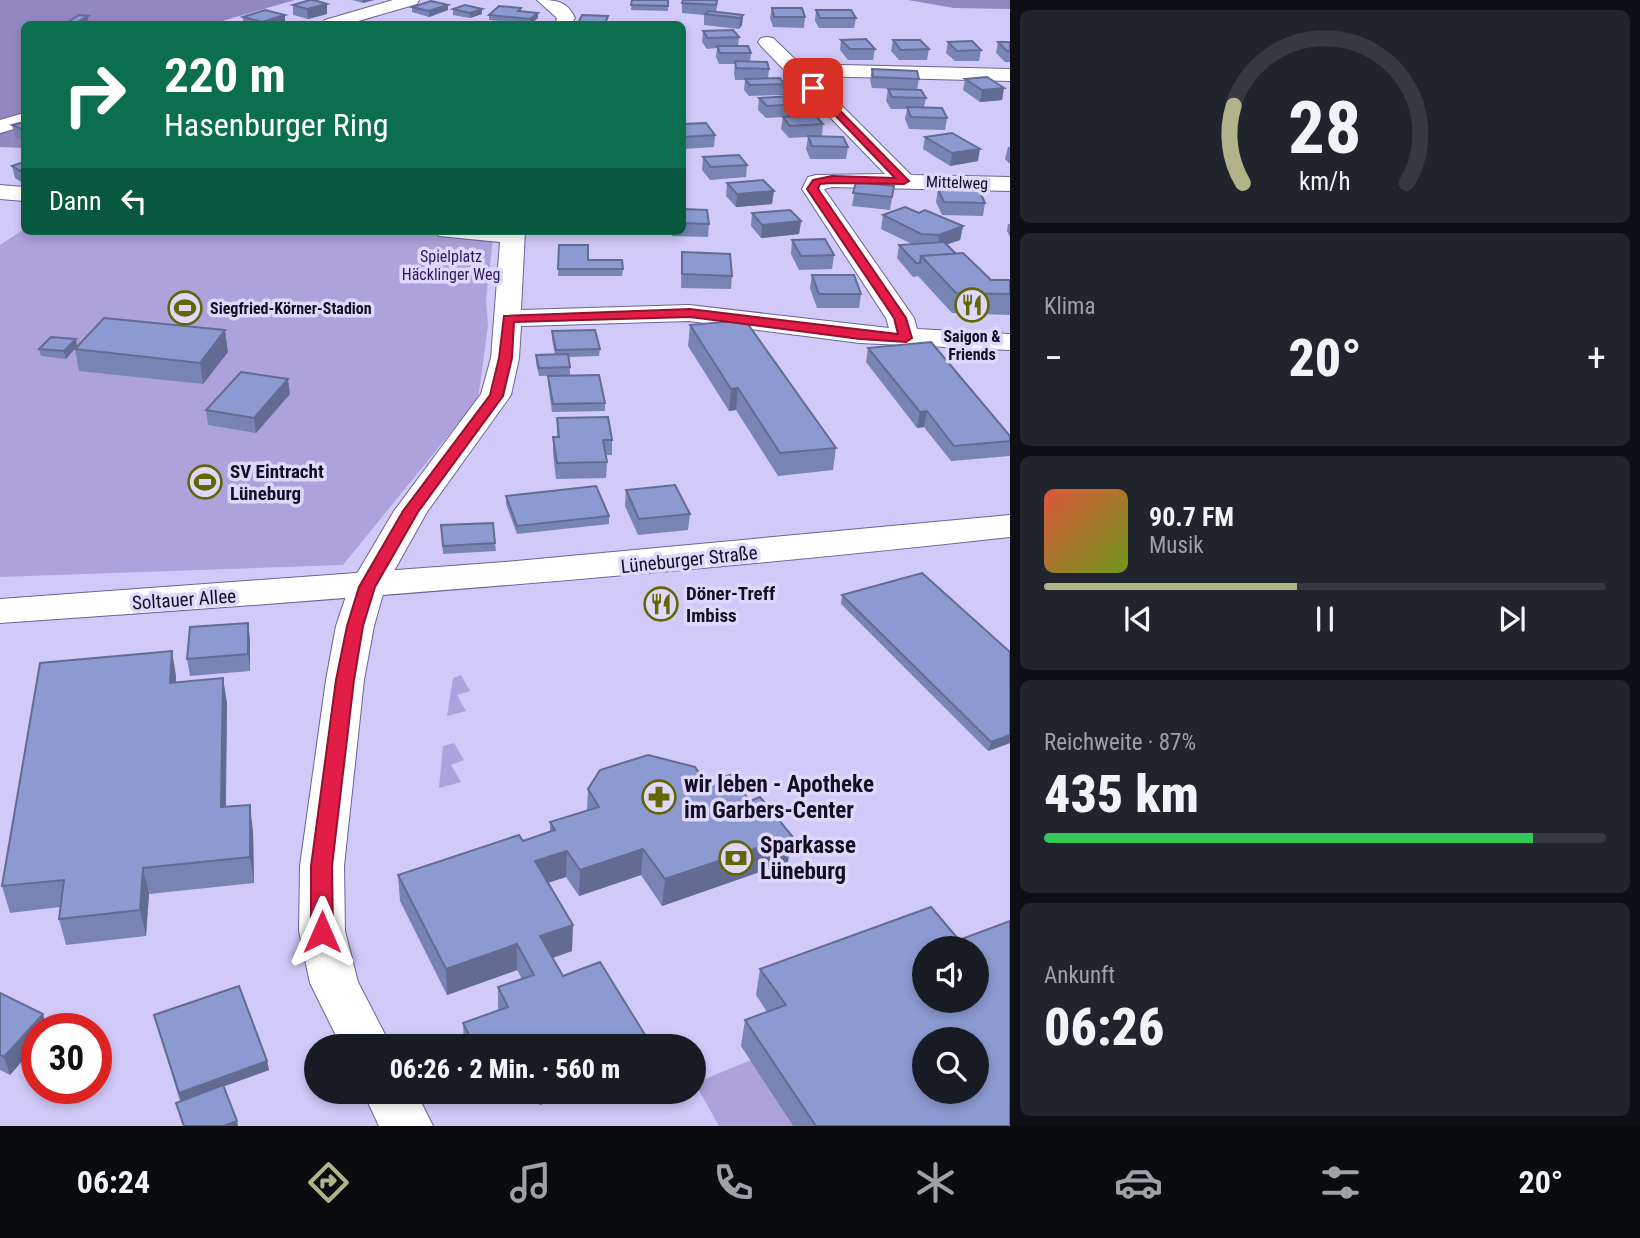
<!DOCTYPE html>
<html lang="de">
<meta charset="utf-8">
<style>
:root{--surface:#171b24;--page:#20242c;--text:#f1f3f6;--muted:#9ea1a6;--line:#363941;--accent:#b1b489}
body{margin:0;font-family:"Roboto Condensed",sans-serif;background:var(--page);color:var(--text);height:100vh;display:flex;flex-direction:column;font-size:26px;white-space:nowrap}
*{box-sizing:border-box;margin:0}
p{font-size:23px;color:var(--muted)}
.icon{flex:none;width:38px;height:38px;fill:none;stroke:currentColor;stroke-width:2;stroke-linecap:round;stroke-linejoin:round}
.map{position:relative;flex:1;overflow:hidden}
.side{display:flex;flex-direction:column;gap:10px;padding:10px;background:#0d0f14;width:630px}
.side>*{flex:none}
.banner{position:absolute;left:21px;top:21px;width:665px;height:214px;border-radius:10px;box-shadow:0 4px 10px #0003;background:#0b6e4f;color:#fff;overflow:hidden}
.fabs{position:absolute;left:912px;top:936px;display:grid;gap:14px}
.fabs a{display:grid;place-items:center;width:77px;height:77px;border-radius:50%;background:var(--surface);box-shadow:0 4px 10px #0003;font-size:35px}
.speed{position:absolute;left:21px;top:1013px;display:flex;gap:14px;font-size:35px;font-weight:700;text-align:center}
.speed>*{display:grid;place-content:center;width:91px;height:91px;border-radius:50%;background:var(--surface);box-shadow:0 4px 10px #0003;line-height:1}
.speed .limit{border:10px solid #d22;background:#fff;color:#111}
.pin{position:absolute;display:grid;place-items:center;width:60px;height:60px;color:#fff;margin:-30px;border-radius:14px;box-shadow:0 4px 10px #0006}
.me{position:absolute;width:77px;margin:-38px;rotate:0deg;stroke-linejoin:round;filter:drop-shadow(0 0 5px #0008)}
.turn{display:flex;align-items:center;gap:24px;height:147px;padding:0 28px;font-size:32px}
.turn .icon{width:91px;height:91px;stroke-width:2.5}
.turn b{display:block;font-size:49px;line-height:60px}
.then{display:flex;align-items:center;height:66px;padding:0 28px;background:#0003;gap:14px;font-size:26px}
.big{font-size:52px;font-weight:800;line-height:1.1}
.side .widget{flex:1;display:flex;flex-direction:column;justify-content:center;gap:10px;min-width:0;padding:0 24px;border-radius:10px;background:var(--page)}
.side .dial{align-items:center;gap:0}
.dial svg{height:182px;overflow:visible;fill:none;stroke:var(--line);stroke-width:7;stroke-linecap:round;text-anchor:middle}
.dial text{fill:var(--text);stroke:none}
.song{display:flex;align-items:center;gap:21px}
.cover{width:84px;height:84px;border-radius:10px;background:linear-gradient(135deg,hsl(10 70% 55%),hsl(80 70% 35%))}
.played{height:7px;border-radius:4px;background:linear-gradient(90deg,var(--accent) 45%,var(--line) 45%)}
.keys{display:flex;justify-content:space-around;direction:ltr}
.heat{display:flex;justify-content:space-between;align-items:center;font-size:38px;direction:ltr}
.charge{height:10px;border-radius:5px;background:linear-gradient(90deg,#34c759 87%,var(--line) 0)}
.trip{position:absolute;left:304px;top:1034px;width:402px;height:70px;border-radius:35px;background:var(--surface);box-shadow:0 4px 10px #0003;font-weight:800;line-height:70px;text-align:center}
.menu{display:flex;height:112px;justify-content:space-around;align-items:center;background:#090b0e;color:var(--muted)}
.menu .icon{width:49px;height:49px}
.menu .current{color:var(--accent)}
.menu b{font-size:32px;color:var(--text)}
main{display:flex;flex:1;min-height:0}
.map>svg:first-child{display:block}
.green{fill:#ada2dc}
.forest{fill:#9287c0}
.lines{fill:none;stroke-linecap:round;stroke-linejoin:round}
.minor-casing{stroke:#6d6397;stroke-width:2}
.tertiary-casing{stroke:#6d6397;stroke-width:2}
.minor{fill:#fff;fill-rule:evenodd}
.tertiary{fill:#fff;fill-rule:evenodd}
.wall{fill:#7884b4}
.shaded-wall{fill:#626c92}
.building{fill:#8c9ad1;stroke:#626c92;stroke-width:2;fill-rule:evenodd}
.route{fill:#e11d48;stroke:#92132f;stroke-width:2}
.labels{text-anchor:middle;stroke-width:7;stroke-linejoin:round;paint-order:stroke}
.far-street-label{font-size:16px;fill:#130e22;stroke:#ded8fc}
.far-park-label{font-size:16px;fill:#2e175b;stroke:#ded8fc}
.far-poi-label{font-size:16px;font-weight:bold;fill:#130e22;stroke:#ded8fc;text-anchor:start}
.poi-label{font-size:19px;font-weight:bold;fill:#130e22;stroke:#ded8fc;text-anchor:start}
.street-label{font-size:19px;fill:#130e22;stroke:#ded8fc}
.near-poi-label{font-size:23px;font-weight:bold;fill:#130e22;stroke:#ded8fc;text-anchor:start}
</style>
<main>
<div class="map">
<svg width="1010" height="1126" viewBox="0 0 1010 1126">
<rect width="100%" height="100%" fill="#d1c9f8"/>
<!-- green -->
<g class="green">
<path d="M24 229 413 231 490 237 493 239 486 299 488 326 478 399 343 565 0 577V245Z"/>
<path d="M461 675 470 691 457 695 466 711 447 716 453 678Z"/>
<path d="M454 743 464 760 451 765 461 782 439 788 443 746Z"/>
<path d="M751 1060 793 1126H719L695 1083Z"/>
</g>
<!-- forest -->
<g class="forest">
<path d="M0 0H295L212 24H24V148L0 147Z"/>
<path d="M908 0H1010V9L954 8Z"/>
</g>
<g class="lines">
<defs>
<g id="minor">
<path d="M393 0H419L417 4 348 24H322L325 20Z"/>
<path d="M537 0C554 0 567 0 575 18L571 24H555L557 18Z"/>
<path d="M767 37 773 38 800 64 1010 69V81L812 76 911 175 1010 177V191L832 187 824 189 914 318 917 329 1010 334V350L860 343 689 321 521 326 519 358 511 395 427 512 385 587 374 626 364 680 344 866 345 931 358 982 391 1046H341L310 983 299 931 300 866 326 680 336 626 349 587 394 511 481 394 491 358 500 242 439 236 436 231H525L521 310 689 305 889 328 886 318 802 189 808 177 816 175 885 174 761 46 758 42 761 38Z"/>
<path d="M24 113V126L0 133V120Z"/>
<path d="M0 185 24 187V201L0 199Z"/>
<path d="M363 1092H416L433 1126H379Z"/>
</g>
<path id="tertiary" d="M1010 515V537C674 574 337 600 0 623V599L505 562Z"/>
</defs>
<!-- minor casing -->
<use href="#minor" class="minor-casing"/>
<!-- tertiary casing -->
<use href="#tertiary" class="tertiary-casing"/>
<!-- minor -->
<use href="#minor" class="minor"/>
<!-- tertiary -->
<use href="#tertiary" class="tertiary"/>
</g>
<!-- wall -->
<g class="wall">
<path d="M352 0H374L363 3Z"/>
<path d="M632 0H668V11L631 10Z"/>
<path d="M718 0 716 12 743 15 742 25 739 29 704 25V15L682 13V3Z"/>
<path d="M293 5 327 14 308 19 293 15Z"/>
<path d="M448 5V10L429 17 412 12V7Z"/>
<path d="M521 8V11L538 13V18L530 24 489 20V15Z"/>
<path d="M772 8 805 17 804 28 773 27 770 18Z"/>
<path d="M453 9H482V14L470 18 453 15Z"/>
<path d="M816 10 856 18 854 28H819L815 21Z"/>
<path d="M243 17 285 24H243Z"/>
<path d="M703 31 739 37 738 46 751 53 750 61 769 69 768 78 784 84 783 95 749 96 744 90 745 80H735L734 72 735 64H719L716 57 717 48 707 49 702 42Z"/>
<path d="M841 40 875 49 873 60H848L840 50Z"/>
<path d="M893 40 929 49 927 60H899L891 51Z"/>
<path d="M948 42 981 50 979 61H955L946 53Z"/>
<path d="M998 42H1010V62H1005L996 53Z"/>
<path d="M872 69 919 79 917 90 926 98 924 107 947 118 945 130 909 129 905 119 907 109H891L886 101 888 89H896L872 88 870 80Z"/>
<path d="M965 79 1004 88 1002 100 980 102 963 90Z"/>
<path d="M759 98 802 104 801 116 766 118 758 110Z"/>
<path d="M783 117 823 124 822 136 848 147 846 159H810L806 149 808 137 789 138 781 129Z"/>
<path d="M24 122V141L15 137 12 125Z"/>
<path d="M682 124 715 135 714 147 683 149Z"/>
<path d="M925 137 978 161 950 166 923 149Z"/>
<path d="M1008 147H1010V164L1005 159Z"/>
<path d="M703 157 747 165 746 177 710 180 702 170Z"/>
<path d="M24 162V184L15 178 12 166Z"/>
<path d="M856 182 894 186 890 210 852 206Z"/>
<path d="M727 183 772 204 736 207 726 196Z"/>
<path d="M938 189 985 203 983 216 942 215 936 202Z"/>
<path d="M682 209 709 224 708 237 672 236 671 231H682Z"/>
<path d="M752 213 801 221 799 234 761 238 751 226Z"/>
<path d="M919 213 963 226 960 240 947 244 956 254 991 280H1010V315L952 313 918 276 913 277 897 258 899 245 912 244 881 229 883 215Z"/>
<path d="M1008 224H1010V237L1007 231Z"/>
<path d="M792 240 834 255 832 269 799 270 791 254Z"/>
<path d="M559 245 588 260 623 269 622 276H558Z"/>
<path d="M682 252 732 276 731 289 681 288Z"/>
<path d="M812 275 861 294 859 308H817L810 288Z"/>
<path d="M690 325 836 448 833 470 778 476 736 410 729 411 688 346Z"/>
<path d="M552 331 600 349 599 356 568 357 570 367V375L539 376 536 363V355H555L552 339Z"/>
<path d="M77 346 66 359 41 356 39 349Z"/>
<path d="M868 348 1010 436V456L951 461 924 427 917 428 866 362Z"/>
<path d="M75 349 228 352 203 384 79 371Z"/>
<path d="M548 376 605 403V411L552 412 548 383Z"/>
<path d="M290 394 256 433 208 425 206 410Z"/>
<path d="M557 418 612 440V455H606L607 462 606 478 556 479 553 453V437H557Z"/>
<path d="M626 490 690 514 688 530 638 535 625 506Z"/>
<path d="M506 496 609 516V524L517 534 506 504Z"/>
<path d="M441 525 495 543 496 551 443 554Z"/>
<path d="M842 595 1010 743 988 751 841 604Z"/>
<path d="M248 623 250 640V671L190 676 187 659Z"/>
<path d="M176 676V682L227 703 226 807 253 831 254 883 149 894 146 936 66 945 59 919 60 907 10 913 2 886Z"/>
<path d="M706 783 788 862 662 906 641 875 579 896 566 877 548 883 572 951 553 958 563 976 647 1038 646 1046H464L463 1023 498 1011V987L522 979 517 970 447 995 400 901 398 875 523 841 550 832V822L587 810 588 789Z"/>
<path d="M760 969 1010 1126H793L741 1046 745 1020 767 1012 756 995Z"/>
<path d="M0 993 37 1029V1044L10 1075 0 1070Z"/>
<path d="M154 1015 267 1061 269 1070 224 1086 238 1126H183L176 1103 180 1101Z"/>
<path d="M533 1092H574L540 1105Z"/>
</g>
<!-- shaded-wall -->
<g class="shaded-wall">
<path d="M363 0H374L363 3Z"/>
<path d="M327 4V14L308 19 307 9Z"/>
<path d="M448 5V10L429 17V11Z"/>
<path d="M482 9V14L470 18V13Z"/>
<path d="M538 13V18L530 24V19Z"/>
<path d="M285 15V24H263L262 22Z"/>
<path d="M743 15 742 25 739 29 740 18Z"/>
<path d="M88 16V21L83 24H74Z"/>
<path d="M1004 88 1002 100 980 102 982 90Z"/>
<path d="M980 149 978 161 950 166 952 153Z"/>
<path d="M774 191 772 204 736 207 737 194Z"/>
<path d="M801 221 799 234 761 238 762 225Z"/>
<path d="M963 226 960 240 937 248 939 235Z"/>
<path d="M225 330 228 352 203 384 200 363Z"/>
<path d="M76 339 77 346 66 359 64 351Z"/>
<path d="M288 379 290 394 256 433 254 418Z"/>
<path d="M738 388 736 410 729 411 731 389Z"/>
<path d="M927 411 924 427 917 428 920 412Z"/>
<path d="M248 623 250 640V671L248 654Z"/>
<path d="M172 651 176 676 174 708 170 683Z"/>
<path d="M223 678 227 703 225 833 221 807Z"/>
<path d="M1010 735V743L988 751 991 742Z"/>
<path d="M250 805 253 831 254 883 250 857Z"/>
<path d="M792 836 788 862 662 906 665 879Z"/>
<path d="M643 849 641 875 579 896 580 870Z"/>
<path d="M567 851 566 877 534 887 535 861Z"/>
<path d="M143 868 149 894 146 936 140 910Z"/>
<path d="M573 925 572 951 539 962 540 936Z"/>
<path d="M517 944V970L447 995 446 969Z"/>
<path d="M43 1014 47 1029H37V1044L10 1075 4 1057Z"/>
<path d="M647 1038 646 1046H626Z"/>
<path d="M267 1061 269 1070 181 1102 179 1093Z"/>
<path d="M488 1092H505L488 1098Z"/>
<path d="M540 1092H574L540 1105Z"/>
<path d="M237 1121 238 1126H224Z"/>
</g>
<!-- building -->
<g class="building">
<path d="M310 0H314L327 4 307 9 293 5Z"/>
<path d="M632 0H668V6L631 5Z"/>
<path d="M683 0H717L716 5 682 3Z"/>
<path d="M431 1 448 5 429 11 412 7Z"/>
<path d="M465 5 482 9 470 13 453 9Z"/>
<path d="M499 6 521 8 518 11 538 13 530 19 489 15Z"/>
<path d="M772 8H802L805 17H774Z"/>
<path d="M265 10 285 15 262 22 243 17Z"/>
<path d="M816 10H851L856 18H820Z"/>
<path d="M709 11 743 15 740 18 705 14Z"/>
<path d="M79 15 88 16 74 24H65Z"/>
<path d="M582 15 608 16 605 24H578Z"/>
<path d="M733 30 739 37 708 38 703 31Z"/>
<path d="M866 39 875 49H850L841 40Z"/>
<path d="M893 40H920L929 49 901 50Z"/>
<path d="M972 41 981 50 957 51 948 42Z"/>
<path d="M998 42H1010V51H1007Z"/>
<path d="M717 46H748L751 53H720Z"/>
<path d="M735 61 767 62 769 69 736 68Z"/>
<path d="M872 69 917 71 919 79 873 77Z"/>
<path d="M987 77 1004 88 982 90 965 79Z"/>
<path d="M780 78 784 84 750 85 745 79Z"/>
<path d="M888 89 921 90 926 98 892 97Z"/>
<path d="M794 96 802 104 767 106 759 98Z"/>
<path d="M907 107 942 108 947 118 911 117Z"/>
<path d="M815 115 823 124 790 126 783 117Z"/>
<path d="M24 122V130L12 125Z"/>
<path d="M706 123 715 135 684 137 682 135V124Z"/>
<path d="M952 133 980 149 952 153 925 137Z"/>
<path d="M808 136 843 137 848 147 812 146Z"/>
<path d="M739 155 747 165 711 167 703 157Z"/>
<path d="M24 162V173L12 166Z"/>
<path d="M763 180 774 191 737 194 727 183Z"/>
<path d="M856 182 894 186 892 197 853 193Z"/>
<path d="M938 189 979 190 985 203 944 202Z"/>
<path d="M905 207 919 213 925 210 963 226 939 235 921 234 883 215Z"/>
<path d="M682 209 707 210 709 224 682 223Z"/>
<path d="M790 210 801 221 762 225 752 213Z"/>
<path d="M825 239 834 255 801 256 792 240Z"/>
<path d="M944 242 956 254 921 256 920 263H916L899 245Z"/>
<path d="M559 245H588V260H622L623 269H558Z"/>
<path d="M682 252 730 254 732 276 682 274Z"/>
<path d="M963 253 991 280H1010V294L956 293 921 256Z"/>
<path d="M812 275H854L861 294H819Z"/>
<path d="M104 318 225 330 200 363 75 349Z"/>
<path d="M745 320 836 448 780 453 738 388 731 389 690 325Z"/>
<path d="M595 330 600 349 556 350 552 331Z"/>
<path d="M51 337 76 339 64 351 39 349Z"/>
<path d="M931 342 1010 436V441L954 446 927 411 920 412 868 348Z"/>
<path d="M568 354 570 367 539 368 536 355Z"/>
<path d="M241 372 288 379 254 418 206 410Z"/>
<path d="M599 375 605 403 553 404 548 376Z"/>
<path d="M608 417 612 440H603L607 462 557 463 553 437H559L557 418Z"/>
<path d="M675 485 690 514 639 519 626 490Z"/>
<path d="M596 486 609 516 517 526 506 496Z"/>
<path d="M493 523 495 543 443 546 441 525Z"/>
<path d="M922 573 1010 652V735L991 742 842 595Z"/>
<path d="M248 623V654L187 659 190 627Z"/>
<path d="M172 651 170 683 223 678 221 807 250 805V857L143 868 140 910 59 919 64 880 2 886 40 663Z"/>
<path d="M648 755 695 767 706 783 730 775 750 801 760 797 792 836 665 879 643 849 580 870 567 851 535 861 573 925 540 936 563 976 600 962 647 1038 626 1046H475L463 1023 508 1007 498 987 534 975 517 944 446 969 398 875 519 835 523 841 555 830 550 822 599 807 588 789 600 770Z"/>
<path d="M931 907 959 940 1010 921V1126H816L745 1020 786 1005 760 969ZM924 948H976V1001H924ZM924 1040H976V1092H924Z"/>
<path d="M239 986 267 1061 179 1093 154 1015Z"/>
<path d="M0 993 43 1014 4 1057 0 1055Z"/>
<path d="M223 1085 237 1121 224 1126H184L176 1103Z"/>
</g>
<!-- route -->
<path class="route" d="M810 86H816L909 181 904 184 832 183 820 184 818 189 906 318 912 338 906 342 860 339 690 317 514 322 512 358 503 396 418 512 375 587 363 626 354 680 332 866 333 932 330 937 322 940 314 937 311 932V866L336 680 347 626 359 587 403 511 490 395 499 358 504 316 690 309 898 334 894 318 807 189 813 180 832 176 895 178 810 89Z"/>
<!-- icons -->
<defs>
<symbol id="restaurant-ring" viewBox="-11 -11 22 22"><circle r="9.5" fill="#ded8fc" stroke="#626704" stroke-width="1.5"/><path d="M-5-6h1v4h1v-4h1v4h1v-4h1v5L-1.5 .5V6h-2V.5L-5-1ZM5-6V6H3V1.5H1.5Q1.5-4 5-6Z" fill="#626704"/></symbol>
<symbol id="stadium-ring" viewBox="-11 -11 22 22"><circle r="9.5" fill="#ded8fc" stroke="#626704" stroke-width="1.5"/><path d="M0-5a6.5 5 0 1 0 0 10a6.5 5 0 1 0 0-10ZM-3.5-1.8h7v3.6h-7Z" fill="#626704"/></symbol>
<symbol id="pharmacy-ring" viewBox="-11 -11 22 22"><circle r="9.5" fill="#ded8fc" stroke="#626704" stroke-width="1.5"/><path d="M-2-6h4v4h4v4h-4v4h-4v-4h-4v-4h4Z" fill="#626704"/></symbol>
<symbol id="bank-ring" viewBox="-11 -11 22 22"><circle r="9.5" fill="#ded8fc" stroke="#626704" stroke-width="1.5"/><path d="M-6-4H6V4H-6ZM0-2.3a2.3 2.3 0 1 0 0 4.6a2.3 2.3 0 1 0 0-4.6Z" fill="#626704"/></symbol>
</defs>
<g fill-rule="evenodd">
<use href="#restaurant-ring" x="953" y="286" width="38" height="38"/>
<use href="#stadium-ring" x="166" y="289" width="38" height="38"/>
<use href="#stadium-ring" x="186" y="463" width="38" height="38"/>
<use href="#restaurant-ring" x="642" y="585" width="38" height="38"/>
<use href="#pharmacy-ring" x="640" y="778" width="38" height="38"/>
<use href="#bank-ring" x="717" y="839" width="38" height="38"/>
</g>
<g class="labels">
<!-- far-street labels -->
<g class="far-street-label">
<text transform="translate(957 182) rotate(2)" y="6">Mittelweg</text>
</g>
<!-- far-park labels -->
<g class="far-park-label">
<text x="451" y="262">Spielplatz<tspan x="451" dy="18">Häcklinger Weg</tspan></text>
</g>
<!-- far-poi labels -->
<g class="far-poi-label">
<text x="210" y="314">Siegfried-Körner-Stadion</text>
<text x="972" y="342" text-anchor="middle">Saigon &amp;<tspan x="972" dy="18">Friends</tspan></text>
</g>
<!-- poi labels -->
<g class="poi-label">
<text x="230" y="478">SV Eintracht<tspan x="230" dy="22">Lüneburg</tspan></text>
<text x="686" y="600">Döner-Treff<tspan x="686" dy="22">Imbiss</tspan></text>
</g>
<!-- street labels -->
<g class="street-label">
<text transform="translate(689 559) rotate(-6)" y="7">Lüneburger Straße</text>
<text transform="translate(184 599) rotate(-4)" y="7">Soltauer Allee</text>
</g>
<!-- near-poi labels -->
<g class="near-poi-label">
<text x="684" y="792">wir leben - Apotheke<tspan x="684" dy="26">im Garbers-Center</tspan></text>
<text x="760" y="853">Sparkasse<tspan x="760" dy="26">Lüneburg</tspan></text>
</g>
</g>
</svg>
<div class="fabs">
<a><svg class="icon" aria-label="sound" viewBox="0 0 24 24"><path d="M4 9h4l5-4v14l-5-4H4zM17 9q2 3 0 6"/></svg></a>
<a><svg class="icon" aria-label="search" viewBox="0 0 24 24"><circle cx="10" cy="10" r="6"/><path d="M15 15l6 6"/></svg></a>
</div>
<div class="speed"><div class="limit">30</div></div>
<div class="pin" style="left:813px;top:88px;background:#d93025"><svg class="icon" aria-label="arrive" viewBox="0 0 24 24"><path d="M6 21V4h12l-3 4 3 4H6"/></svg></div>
<svg class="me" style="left:322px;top:932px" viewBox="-20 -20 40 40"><path d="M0-17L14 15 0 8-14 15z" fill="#e11d48" stroke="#fff" stroke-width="4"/></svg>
<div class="trip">06:26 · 2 Min. · 560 m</div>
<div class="banner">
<div class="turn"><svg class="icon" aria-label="right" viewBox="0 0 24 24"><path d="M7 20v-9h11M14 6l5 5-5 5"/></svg><div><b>220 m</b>Hasenburger Ring</div></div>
<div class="then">Dann<svg class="icon" aria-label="left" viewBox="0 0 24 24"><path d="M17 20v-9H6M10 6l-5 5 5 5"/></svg></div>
</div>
</div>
<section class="side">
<div class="widget dial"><svg viewBox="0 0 100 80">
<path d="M14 69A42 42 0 1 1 86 69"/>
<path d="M14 69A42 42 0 0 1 10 35" stroke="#b1b489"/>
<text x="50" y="56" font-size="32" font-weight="700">28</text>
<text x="50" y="72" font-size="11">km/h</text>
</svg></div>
<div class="widget"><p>Klima</p>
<div class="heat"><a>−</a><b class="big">20°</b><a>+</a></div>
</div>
<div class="widget">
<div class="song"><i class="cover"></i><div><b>90.7 FM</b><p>Musik</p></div></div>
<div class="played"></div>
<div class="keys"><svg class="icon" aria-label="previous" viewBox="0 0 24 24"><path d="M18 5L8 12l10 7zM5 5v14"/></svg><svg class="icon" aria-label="pause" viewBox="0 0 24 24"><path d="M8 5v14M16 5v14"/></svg><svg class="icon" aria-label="next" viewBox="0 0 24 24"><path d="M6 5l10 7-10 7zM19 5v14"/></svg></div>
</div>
<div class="widget"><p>Reichweite · 87%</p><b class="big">435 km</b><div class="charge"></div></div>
<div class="widget"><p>Ankunft</p><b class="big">06:26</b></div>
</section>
</main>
<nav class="menu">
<b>06:24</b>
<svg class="icon current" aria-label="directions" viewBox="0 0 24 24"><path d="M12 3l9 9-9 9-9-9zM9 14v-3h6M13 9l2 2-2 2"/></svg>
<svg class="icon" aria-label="music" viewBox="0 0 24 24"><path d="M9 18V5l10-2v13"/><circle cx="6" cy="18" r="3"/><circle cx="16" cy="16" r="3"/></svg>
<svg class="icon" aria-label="phone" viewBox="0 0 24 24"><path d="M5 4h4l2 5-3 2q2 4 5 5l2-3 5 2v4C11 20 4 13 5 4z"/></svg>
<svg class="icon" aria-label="climate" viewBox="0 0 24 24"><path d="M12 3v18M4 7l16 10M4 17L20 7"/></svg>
<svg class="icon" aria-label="car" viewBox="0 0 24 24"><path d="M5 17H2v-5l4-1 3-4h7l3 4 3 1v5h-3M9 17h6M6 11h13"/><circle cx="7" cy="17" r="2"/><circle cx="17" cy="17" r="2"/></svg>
<svg class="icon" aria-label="filters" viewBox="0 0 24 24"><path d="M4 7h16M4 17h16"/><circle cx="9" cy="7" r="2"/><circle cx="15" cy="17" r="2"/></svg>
<b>20°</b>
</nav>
